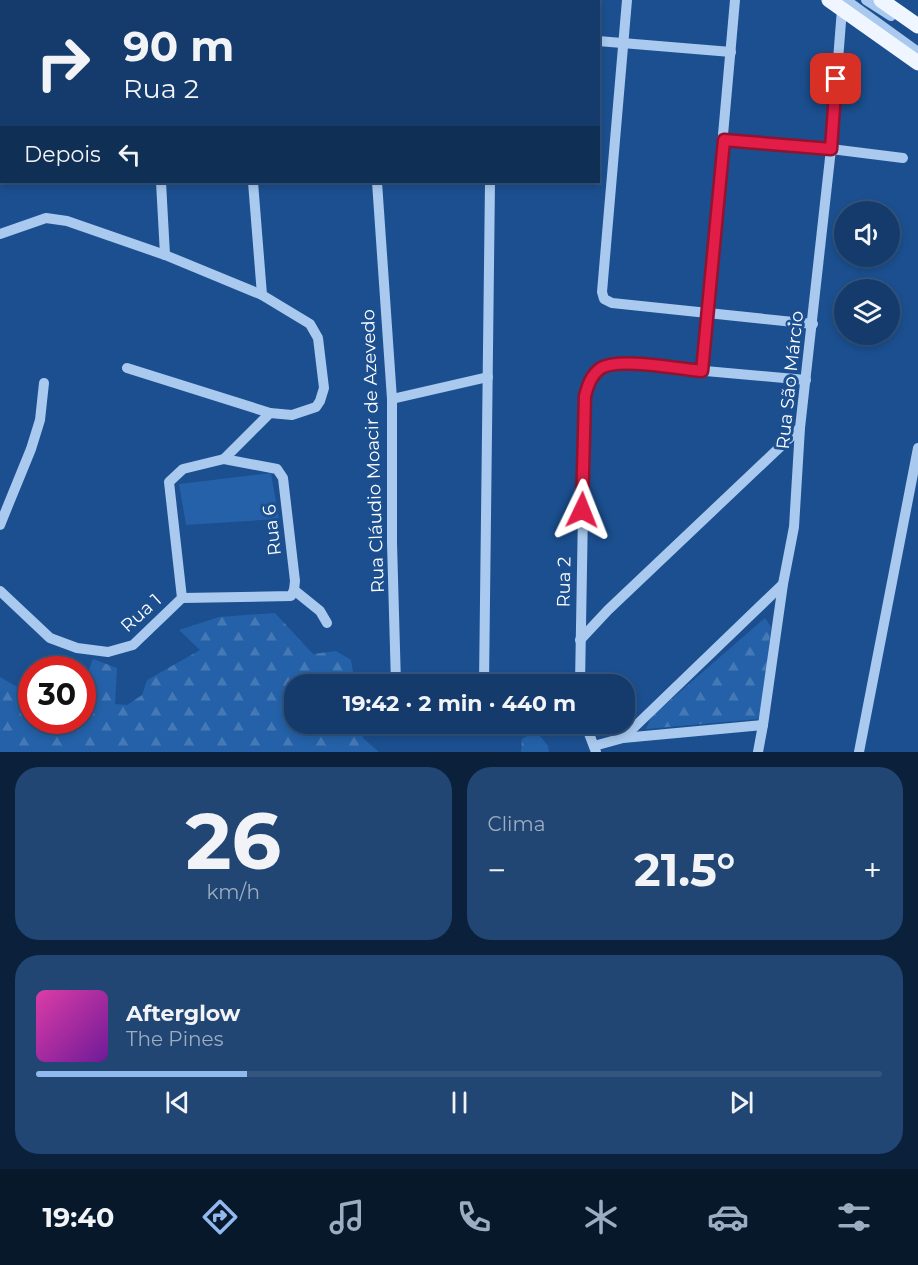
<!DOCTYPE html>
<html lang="pt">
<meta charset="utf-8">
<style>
:root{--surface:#143b6b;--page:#214673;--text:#f1f3f6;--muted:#9dadc1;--line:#33557e;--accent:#90b9f0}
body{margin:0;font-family:Montserrat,sans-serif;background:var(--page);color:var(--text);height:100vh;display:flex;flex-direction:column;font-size:22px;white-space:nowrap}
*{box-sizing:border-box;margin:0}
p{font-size:20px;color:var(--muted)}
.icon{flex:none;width:33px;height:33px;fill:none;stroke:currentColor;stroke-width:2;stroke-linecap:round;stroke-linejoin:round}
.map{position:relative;height:752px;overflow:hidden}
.details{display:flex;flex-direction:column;gap:15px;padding:15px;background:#0b203b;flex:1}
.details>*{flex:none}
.guide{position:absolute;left:0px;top:0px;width:600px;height:183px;box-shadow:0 3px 9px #0003,0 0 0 2px var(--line);background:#143b6b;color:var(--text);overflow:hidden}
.controls{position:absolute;left:834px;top:201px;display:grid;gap:12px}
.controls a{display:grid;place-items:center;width:66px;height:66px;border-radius:50%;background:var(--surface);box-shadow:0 3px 9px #0003,0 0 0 2px var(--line);font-size:30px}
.speed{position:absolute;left:18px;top:656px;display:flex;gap:12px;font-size:30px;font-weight:700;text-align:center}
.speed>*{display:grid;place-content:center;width:78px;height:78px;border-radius:50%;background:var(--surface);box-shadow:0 3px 9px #0003,0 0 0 2px var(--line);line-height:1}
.speed .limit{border:9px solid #d22;background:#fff;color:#111}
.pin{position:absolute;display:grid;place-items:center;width:51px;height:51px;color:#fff;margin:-26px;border-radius:12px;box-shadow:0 3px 9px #0006}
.me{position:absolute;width:66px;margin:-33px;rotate:2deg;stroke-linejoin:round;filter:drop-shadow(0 0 4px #0008)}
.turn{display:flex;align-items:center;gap:21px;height:126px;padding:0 24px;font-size:27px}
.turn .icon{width:78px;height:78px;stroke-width:2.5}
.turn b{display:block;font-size:42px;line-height:51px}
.then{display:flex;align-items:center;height:57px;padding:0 24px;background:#0003;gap:12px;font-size:22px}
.big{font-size:45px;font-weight:700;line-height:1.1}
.details .tile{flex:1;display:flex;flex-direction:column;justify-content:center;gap:9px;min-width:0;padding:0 21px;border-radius:24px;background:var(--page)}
.details .dial{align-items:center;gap:0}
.dial b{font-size:78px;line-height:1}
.song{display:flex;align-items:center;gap:18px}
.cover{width:72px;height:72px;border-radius:9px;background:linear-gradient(135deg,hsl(320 70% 55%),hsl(280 70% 35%))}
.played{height:6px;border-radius:3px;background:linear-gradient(90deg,var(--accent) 25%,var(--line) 25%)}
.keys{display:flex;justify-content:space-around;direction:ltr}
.heat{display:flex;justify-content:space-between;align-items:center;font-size:33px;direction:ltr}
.details .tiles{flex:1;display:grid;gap:15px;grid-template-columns:1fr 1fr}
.tile:last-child{grid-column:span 2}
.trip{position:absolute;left:284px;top:674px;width:351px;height:60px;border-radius:24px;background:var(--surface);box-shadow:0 3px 9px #0003,0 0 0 2px var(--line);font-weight:700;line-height:60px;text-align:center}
.tab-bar{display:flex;height:96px;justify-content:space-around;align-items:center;background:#08182b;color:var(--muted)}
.tab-bar .icon{width:42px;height:42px}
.tab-bar .current{color:var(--accent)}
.tab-bar b{font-size:27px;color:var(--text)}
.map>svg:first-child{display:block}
.forest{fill:url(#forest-firs)}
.pitch{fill:#2461a8}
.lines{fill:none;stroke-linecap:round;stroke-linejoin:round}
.minor{stroke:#a9c9ee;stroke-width:10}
.major{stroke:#f0f6ff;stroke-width:15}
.route-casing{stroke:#92132f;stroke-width:15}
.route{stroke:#e11d48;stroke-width:10}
.labels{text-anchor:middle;stroke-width:6;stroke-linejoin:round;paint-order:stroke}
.street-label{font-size:18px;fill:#fff;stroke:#1b4f8f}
</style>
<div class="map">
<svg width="918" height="752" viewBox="0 0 918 752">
<defs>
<pattern id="forest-firs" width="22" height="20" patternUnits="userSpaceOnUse" patternTransform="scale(1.5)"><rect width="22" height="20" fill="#2461a8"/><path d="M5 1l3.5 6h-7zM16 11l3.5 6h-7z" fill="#4579b5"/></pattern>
</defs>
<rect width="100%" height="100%" fill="#1b4f8f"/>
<!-- forest -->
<g class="forest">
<path d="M275 613 313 654 336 651 351 660 355 684H294V723H361L363 738 379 752H0V677L31 695 32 720H82L83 686 93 659 117 668 115 704 127 705 142 695 147 680 200 650 179 630 219 617Z"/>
<path d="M765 618 771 627 762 708 758 719 646 729 651 717Z"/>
<path d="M536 731 548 746 549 752H521L522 739Z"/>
</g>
<!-- pitch -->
<path class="pitch" d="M271 473 279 519 186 525 179 484Z"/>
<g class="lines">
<!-- minor -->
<g class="minor">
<path d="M497 0V2"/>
<path d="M627 0 602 292 604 299 612 303 813 324"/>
<path d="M846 0 918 52"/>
<path d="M866 0 891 16"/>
<path d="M180 2 181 0"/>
<path d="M262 2V0"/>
<path d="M598 41 731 52"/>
<path d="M0 104 2 105"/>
<path d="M724 140 831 149 903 158"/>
<path d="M161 182 165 255"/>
<path d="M253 182 262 295"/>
<path d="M377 182 392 399V543L396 684"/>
<path d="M0 234 46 218 67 221 165 255 262 295 310 324 318 338 324 388 320 401 316 407 292 415 270 413 224 459 277 469 283 478 295 581 294 590 291 596 182 598"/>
<path d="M127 368 270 413"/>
<path d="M702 371 735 0"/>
<path d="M392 399 488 377"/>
<path d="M0 525 31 449 40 420 44 383"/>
<path d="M294 590 320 611 327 623"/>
<path d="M0 591 50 638 77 648 108 652 133 645 182 598 169 482 183 469 224 459"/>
<path d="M580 640 608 610 800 428"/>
<path d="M484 684 490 182"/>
<path d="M580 684 585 396C590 377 598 369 616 363L806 380"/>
<path d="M585 723 596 752"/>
<path d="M623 738 783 584"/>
<path d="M594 746 623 738 763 725"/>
<path d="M758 752 763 725 783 584 794 527 800 428 831 149 842 9"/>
<path d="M859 752 918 448"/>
</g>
<!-- major -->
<g class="major">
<path d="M829 0 918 63"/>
<path d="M881 0 918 26"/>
</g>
</g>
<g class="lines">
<defs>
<path id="route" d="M582 510 585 396C588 385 591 375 601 368 619 357 679 369 702 371L724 140 831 149 836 79"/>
</defs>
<!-- route casing -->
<use href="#route" class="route-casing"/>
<!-- route -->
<use href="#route" class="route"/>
</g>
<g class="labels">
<!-- street labels -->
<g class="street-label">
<text transform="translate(790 380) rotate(-84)" y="6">Rua São Márcio</text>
<text transform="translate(373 451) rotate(-92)" y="6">Rua Cláudio Moacir de Azevedo</text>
<text transform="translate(272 530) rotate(-97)" y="6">Rua 6</text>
<text transform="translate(564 582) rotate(-89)" y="6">Rua 2</text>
<text transform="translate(141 613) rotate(-42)" y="6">Rua 1</text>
</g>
</g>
</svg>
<div class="controls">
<a><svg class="icon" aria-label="sound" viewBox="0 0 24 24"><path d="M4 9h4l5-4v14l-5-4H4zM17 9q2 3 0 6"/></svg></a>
<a><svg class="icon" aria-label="layers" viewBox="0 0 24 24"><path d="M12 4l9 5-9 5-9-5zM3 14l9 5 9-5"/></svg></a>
</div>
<div class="speed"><div class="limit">30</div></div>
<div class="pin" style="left:836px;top:79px;background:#d93025"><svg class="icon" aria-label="arrive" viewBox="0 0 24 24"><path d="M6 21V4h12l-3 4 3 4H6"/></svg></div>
<svg class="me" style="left:582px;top:510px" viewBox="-20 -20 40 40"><path d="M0-17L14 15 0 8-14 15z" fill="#e11d48" stroke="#fff" stroke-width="4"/></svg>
<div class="trip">19:42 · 2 min · 440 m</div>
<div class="guide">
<div class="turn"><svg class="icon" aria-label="right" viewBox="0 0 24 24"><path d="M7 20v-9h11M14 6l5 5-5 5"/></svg><div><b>90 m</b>Rua 2</div></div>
<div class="then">Depois<svg class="icon" aria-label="left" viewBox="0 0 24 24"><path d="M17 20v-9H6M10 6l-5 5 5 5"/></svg></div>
</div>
</div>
<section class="details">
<div class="tiles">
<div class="tile dial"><b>26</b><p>km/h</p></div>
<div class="tile"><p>Clima</p>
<div class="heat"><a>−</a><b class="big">21.5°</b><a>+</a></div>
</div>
<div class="tile">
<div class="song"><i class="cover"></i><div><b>Afterglow</b><p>The Pines</p></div></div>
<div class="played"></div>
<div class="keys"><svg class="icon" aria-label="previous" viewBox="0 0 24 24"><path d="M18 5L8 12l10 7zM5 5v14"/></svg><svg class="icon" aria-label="pause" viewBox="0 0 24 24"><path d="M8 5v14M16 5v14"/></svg><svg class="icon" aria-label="next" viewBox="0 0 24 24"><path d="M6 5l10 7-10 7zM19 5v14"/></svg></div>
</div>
</div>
</section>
<nav class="tab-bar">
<b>19:40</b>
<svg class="icon current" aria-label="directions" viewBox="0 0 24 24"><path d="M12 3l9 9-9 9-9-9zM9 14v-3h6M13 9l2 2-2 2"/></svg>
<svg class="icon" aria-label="music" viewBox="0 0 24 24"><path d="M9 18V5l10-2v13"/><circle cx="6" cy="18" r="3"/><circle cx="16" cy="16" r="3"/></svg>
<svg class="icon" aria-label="phone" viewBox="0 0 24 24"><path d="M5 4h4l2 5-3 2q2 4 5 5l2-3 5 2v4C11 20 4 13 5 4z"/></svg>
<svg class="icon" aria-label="climate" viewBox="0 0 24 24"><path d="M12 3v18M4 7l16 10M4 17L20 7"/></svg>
<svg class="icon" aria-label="car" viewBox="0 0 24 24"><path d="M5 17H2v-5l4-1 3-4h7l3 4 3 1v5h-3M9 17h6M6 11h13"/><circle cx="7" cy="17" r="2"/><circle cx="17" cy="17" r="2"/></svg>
<svg class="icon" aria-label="filters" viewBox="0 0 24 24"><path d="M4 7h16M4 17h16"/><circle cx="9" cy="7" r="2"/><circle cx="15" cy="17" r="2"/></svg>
</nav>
